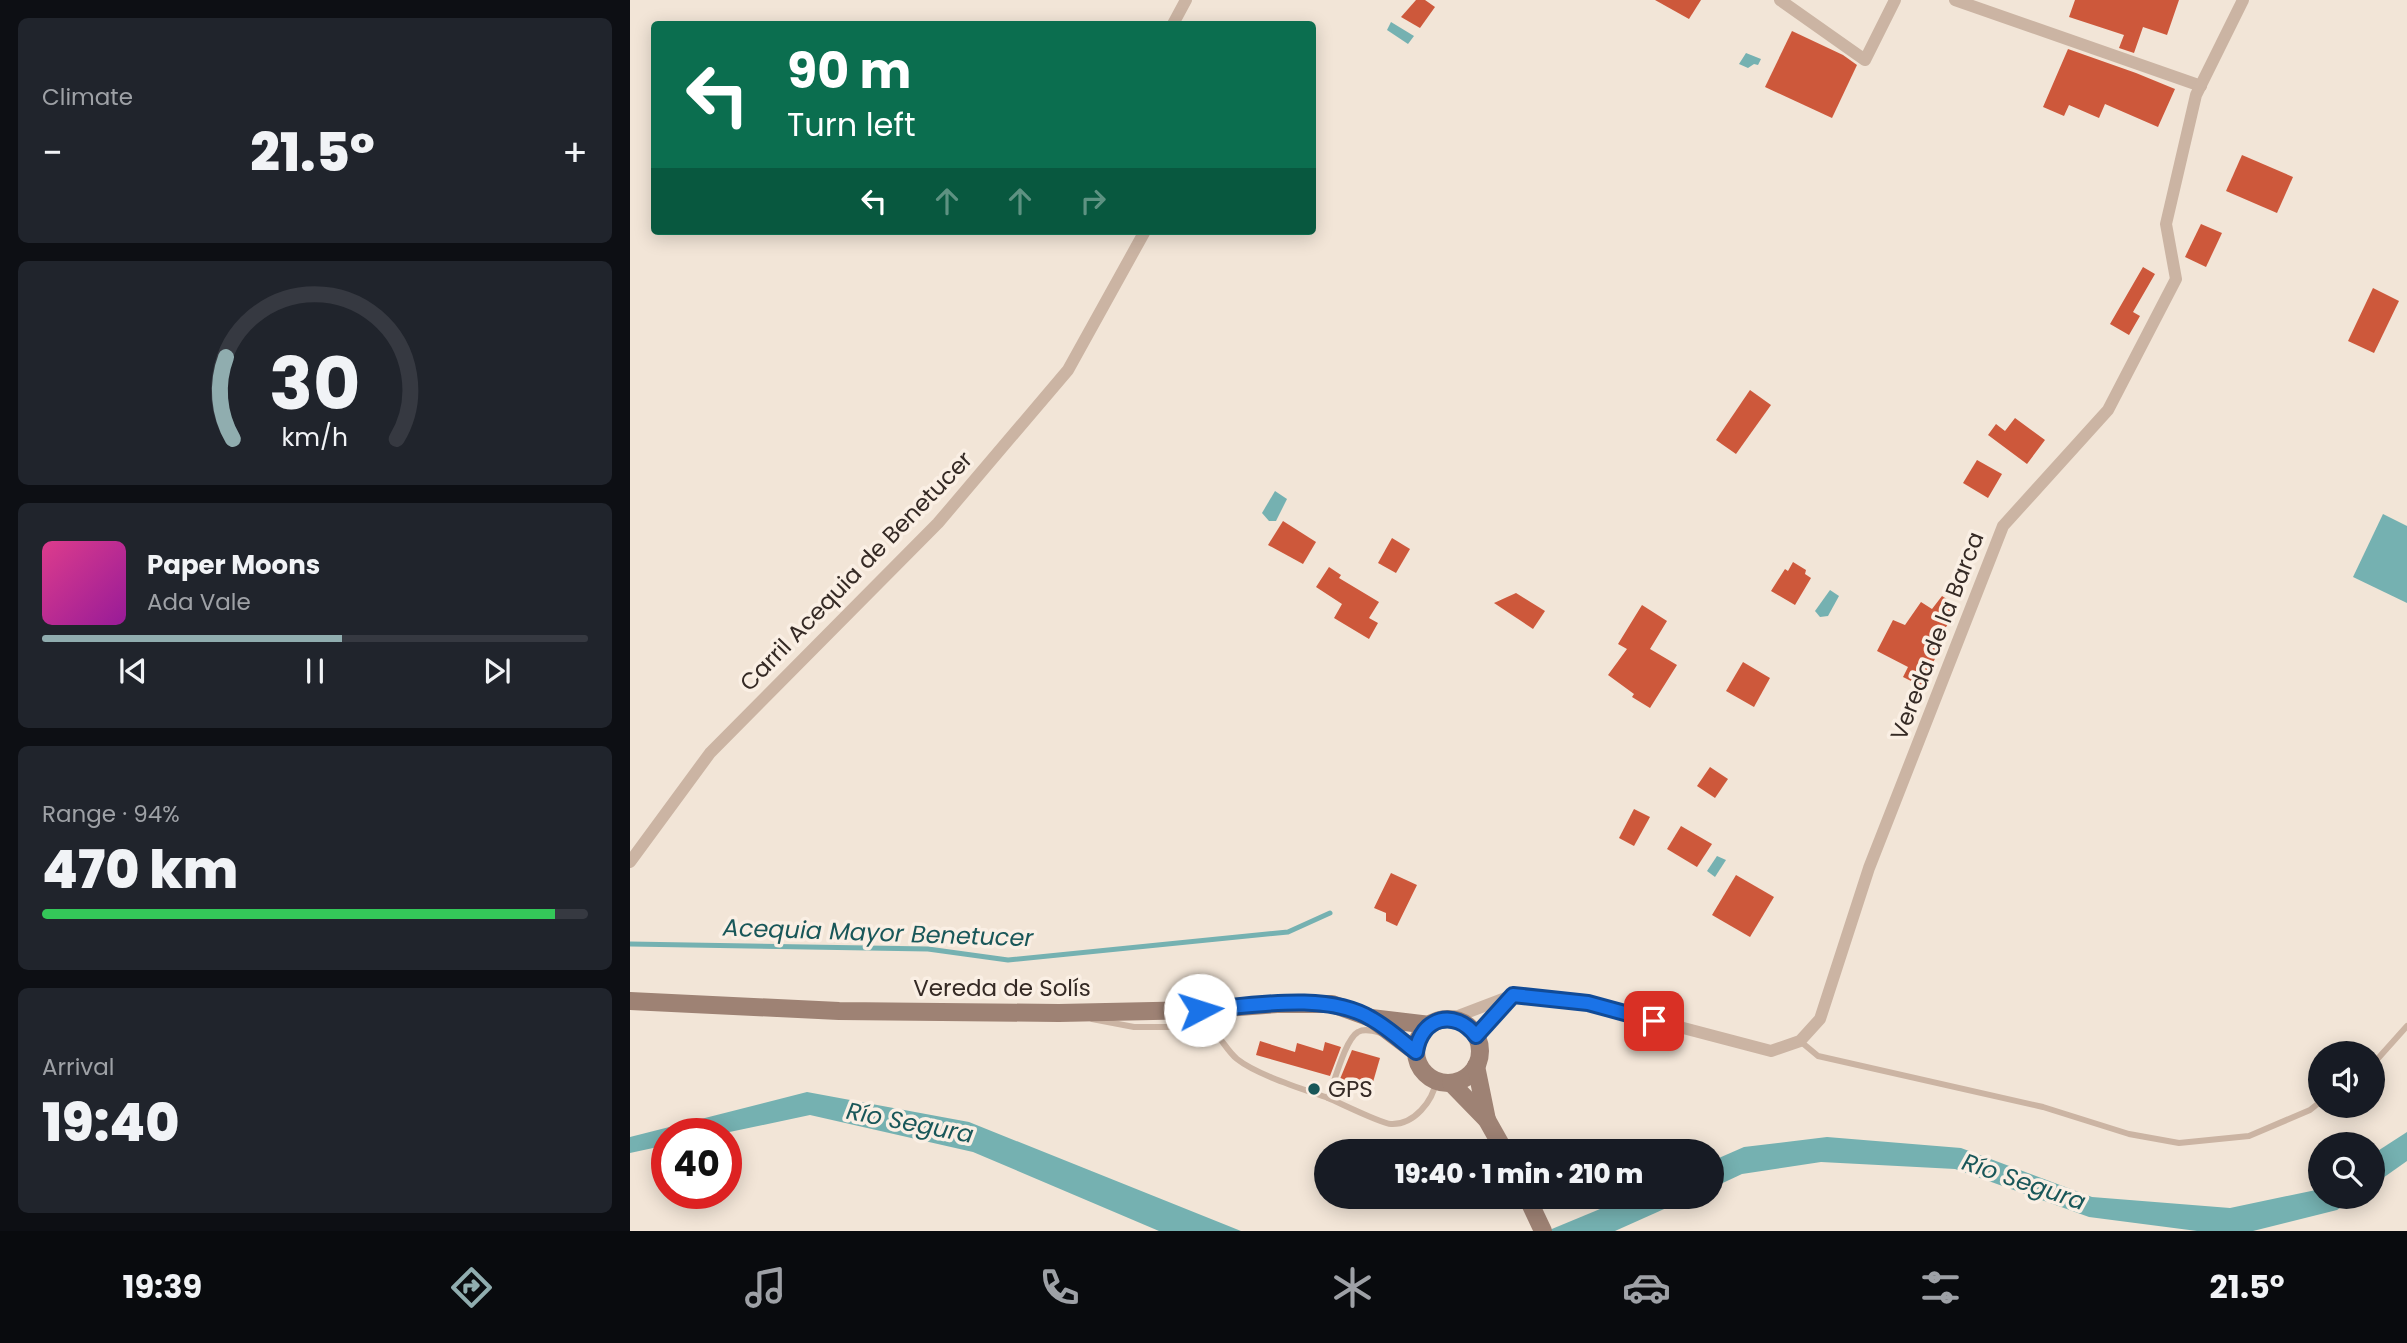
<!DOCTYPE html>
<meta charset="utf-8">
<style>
:root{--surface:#171b24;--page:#20242c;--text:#f1f3f6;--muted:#9ea1a6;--line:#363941;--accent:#90adaf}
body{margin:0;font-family:Poppins,sans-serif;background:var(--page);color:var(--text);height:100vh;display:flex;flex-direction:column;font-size:26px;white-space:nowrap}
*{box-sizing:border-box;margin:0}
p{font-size:23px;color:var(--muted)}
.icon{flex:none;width:38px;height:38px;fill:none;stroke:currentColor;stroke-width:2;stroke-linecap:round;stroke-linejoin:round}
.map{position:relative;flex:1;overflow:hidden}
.sheet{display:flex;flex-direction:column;gap:18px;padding:18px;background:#0d0f14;width:630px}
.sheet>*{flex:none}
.top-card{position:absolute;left:21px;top:21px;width:665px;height:214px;border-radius:7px;box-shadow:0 4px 18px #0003;background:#0b6e4f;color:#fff;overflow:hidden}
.tools{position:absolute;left:1678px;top:1041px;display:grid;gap:14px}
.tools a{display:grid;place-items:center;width:77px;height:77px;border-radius:50%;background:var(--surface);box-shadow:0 4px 18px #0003;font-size:35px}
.speed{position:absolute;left:21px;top:1118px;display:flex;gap:14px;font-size:35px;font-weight:700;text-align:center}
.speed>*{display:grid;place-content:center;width:91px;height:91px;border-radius:50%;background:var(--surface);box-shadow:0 4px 18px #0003;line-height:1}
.speed .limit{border:10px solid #d22;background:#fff;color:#111}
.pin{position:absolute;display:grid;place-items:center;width:60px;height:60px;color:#fff;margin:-30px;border-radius:14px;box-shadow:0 4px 10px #0006}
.me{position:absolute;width:77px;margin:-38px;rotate:85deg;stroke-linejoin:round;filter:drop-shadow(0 0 5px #0008)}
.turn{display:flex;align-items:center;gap:24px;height:147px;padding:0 21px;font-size:32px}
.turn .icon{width:91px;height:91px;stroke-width:2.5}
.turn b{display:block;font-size:49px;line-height:60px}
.lanes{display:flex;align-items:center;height:66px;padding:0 21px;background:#0003;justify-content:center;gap:35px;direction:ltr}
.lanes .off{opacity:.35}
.big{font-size:52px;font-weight:800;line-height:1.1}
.sheet .widget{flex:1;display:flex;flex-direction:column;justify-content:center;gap:10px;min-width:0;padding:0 24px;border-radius:10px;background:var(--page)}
.sheet .dial{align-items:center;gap:0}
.dial svg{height:182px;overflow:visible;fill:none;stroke:var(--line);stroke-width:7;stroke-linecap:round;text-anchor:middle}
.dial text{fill:var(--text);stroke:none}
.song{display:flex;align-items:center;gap:21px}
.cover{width:84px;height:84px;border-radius:10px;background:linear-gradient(135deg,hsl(330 70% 55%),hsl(300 70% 35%))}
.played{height:7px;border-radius:4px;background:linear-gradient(90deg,var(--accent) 55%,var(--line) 55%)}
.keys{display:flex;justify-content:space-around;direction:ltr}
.heat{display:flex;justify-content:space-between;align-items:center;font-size:38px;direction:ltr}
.charge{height:10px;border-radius:5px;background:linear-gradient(90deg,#34c759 94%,var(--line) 0)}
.trip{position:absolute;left:684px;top:1139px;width:410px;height:70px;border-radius:35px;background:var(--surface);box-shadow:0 4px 18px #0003;font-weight:800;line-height:70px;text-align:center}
.tab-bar{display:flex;height:112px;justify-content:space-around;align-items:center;background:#090b0e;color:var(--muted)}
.tab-bar .icon{width:49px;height:49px}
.tab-bar .selected{color:var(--accent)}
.tab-bar b{font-size:32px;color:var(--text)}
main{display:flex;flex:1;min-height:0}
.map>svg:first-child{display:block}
.water{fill:#75b1b1}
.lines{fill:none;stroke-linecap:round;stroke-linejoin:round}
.stream{stroke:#75b1b1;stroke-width:5}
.building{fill:#cd583b}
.lane{stroke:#cbb4a3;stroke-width:6}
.street{stroke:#cbb4a3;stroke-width:12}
.secondary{stroke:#9e8274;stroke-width:18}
.route-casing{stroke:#114b97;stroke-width:18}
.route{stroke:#1a73e8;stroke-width:12}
.poi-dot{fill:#195759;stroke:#faefe4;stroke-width:2.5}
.labels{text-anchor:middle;stroke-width:7;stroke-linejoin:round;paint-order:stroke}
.street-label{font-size:23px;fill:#352a25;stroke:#faefe4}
.poi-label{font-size:23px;fill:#352a25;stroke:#faefe4;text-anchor:start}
.water-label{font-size:24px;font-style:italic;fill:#195759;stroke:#faefe4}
</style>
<main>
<section class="sheet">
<div class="widget"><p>Climate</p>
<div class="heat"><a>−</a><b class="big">21.5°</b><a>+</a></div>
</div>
<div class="widget dial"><svg viewBox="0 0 100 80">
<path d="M14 69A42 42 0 1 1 86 69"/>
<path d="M14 69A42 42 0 0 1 11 33" stroke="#90adaf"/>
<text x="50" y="56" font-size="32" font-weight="700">30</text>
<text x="50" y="72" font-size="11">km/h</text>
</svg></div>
<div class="widget">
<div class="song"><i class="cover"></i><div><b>Paper Moons</b><p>Ada Vale</p></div></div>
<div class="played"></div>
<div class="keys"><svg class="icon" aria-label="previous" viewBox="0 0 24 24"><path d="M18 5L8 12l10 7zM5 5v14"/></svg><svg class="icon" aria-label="pause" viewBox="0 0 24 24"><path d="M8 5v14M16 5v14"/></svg><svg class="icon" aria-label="next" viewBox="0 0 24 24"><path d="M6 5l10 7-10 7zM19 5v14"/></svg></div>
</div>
<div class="widget"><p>Range · 94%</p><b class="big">470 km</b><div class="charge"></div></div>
<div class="widget"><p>Arrival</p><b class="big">19:40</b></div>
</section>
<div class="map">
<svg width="1777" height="1231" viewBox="0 0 1777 1231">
<rect width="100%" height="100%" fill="#f2e5d7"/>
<!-- water -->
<g class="water">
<path d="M761 22 784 36 778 44 757 30Z"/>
<path d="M1116 53 1131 59 1128 65 1124 64 1118 68 1109 64Z"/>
<path d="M645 491 657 499 646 521H639L632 513Z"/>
<path d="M1753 514 1777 526V603L1723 577Z"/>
<path d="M1200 590 1209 596 1198 616 1190 617 1185 611Z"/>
<path d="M1087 856 1096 860 1085 877 1077 871Z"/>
<path d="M177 1092 339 1122 611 1231H529L343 1152 180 1115 90 1134H37V1145L0 1153V1137Z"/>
<path d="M1777 1132V1161L1743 1185V1154Z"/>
<path d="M1197 1137 1331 1148 1462 1197 1600 1208 1686 1190 1690 1187V1197H1725L1707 1210 1623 1231H1567L1459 1217 1325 1169 1191 1162 1112 1174 1082 1188V1161L1114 1147Z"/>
<path d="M999 1197H1061L985 1231H917Z"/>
</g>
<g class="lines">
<!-- stream -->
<path class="stream" d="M0 944 298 949 378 960 658 932 700 913"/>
</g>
<!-- building -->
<g class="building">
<path d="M786 0H795L805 7 790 28 771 17Z"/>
<path d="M1025 0H1071L1059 19Z"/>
<path d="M1445 0H1549L1537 35 1513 27 1504 53 1489 48 1494 35 1439 17Z"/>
<path d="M1162 31 1213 55 1227 65 1202 118 1135 87Z"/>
<path d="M1438 49 1506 73 1545 89 1528 127 1475 104 1469 118 1439 105 1434 116 1413 107Z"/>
<path d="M1612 155 1663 177 1647 213 1596 191Z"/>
<path d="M1571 224 1592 233 1576 267 1555 257Z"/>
<path d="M1513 267 1525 274 1503 312 1510 316 1499 335 1480 324Z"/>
<path d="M1743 288 1769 301 1744 353 1718 341Z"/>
<path d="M1120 390 1141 405 1106 454 1086 440Z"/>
<path d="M1385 418 1415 440 1397 464 1358 435 1366 424 1375 431Z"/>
<path d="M1347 460 1372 474 1358 498 1333 483Z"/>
<path d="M653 521 686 542 673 564 638 545Z"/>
<path d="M762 538 780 549 766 573 748 563Z"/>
<path d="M1163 562 1176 570 1175 574 1181 578 1165 605 1141 591 1155 569 1158 571Z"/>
<path d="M699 567 711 575 709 578 749 602 739 618 748 623 739 639 704 618 712 604 686 587Z"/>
<path d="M886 593 915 611 903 629 864 603Z"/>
<path d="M1312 596 1329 607 1305 644 1311 647 1291 686 1273 677 1278 667 1247 651 1263 620 1275 625 1291 602 1302 609Z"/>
<path d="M1012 605 1037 621 1020 649 1047 665 1020 708 1002 697 1004 694 978 675 997 649 988 644Z"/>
<path d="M1113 662 1140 678 1124 707 1096 691Z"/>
<path d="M1080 767 1098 779 1085 798 1067 786Z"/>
<path d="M1004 809 1020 817 1004 846 989 838Z"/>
<path d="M1051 826 1082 844 1067 867 1037 849Z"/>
<path d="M761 873 787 885 767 926 756 921V913L744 908Z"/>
<path d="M1106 875 1144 897 1120 937 1082 915Z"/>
<path d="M630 1041 665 1052 667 1043 693 1051 695 1042 711 1047 700 1076 626 1055Z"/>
<path d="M722 1050 750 1058 741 1089 710 1079Z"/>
</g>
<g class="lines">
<!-- lane -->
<g class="lane">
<path d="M462 1019 504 1027H577C591 1035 595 1049 607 1059 627 1075 673 1089 698 1098 704 1084 715 1039 728 1032 735 1028 744 1031 751 1033"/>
<path d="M1170 1041 1188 1056 1413 1107 1499 1134 1549 1143 1619 1136 1680 1110 1690 1102"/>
<path d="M1743 1064 1777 1026"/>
<path d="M698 1098C710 1103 752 1124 761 1124 784 1125 803 1101 806 1081"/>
</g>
<!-- street -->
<g class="street">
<path d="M1150 0 1235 60 1265 0"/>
<path d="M1325 0 1571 86"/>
<path d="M543 24 556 0"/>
<path d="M0 862 80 753 308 523 438 370 515 231"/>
<path d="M820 1019 883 995 958 1003 1141 1051 1170 1041 1190 1019 1239 868 1373 526 1478 410 1546 279 1536 224 1566 95 1613 0"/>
<path d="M846 1036 881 997"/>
</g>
<!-- secondary -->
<g class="secondary">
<path d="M0 1001 209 1011 429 1013 570 1010 647 1004H702L741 1018 800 1025"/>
<path d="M741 1018 786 1052"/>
<circle cx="818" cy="1051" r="32"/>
<path d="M846 1066 857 1120"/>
<path d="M821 1083 857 1120 875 1152"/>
<path d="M897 1197 913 1231"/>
</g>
</g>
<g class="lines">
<defs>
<path id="route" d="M570 1010C621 1006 697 991 742 1019 758 1028 772 1041 786 1052 791 1017 825 1008 846 1036L883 995 958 1003 1024 1021"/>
</defs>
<!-- route casing -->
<use href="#route" class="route-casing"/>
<!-- route -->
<use href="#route" class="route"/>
</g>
<!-- markers -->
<circle class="poi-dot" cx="684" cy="1089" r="7"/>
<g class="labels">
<!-- street labels -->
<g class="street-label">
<text transform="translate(226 571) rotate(-46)" y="8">Carril Acequia de Benetucer</text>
<text transform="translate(1307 636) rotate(-69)" y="8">Vereda de la Barca</text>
<text x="372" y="996">Vereda de Solís</text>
</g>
<!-- poi labels -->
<g class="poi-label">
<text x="698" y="1097">GPS</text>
</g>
<!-- water labels -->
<g class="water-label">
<text transform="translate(248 933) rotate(2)" y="8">Acequia Mayor Benetucer</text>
<text transform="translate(280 1123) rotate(11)" y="8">Río Segura</text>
<text transform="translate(1394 1182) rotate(19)" y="8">Río Segura</text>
</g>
</g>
</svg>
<div class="tools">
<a><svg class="icon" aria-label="sound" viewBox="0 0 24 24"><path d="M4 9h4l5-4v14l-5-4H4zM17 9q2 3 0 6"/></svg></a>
<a><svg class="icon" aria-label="search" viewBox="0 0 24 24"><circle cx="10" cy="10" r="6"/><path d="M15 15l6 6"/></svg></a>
</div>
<div class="speed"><div class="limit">40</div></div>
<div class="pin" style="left:1024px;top:1021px;background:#d93025"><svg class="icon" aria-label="arrive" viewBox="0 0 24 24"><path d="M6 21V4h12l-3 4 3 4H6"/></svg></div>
<svg class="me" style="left:570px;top:1010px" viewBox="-20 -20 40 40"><circle r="19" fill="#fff"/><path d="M0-13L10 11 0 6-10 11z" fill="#1a73e8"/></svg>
<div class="trip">19:40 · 1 min · 210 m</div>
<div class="top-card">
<div class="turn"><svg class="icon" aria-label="left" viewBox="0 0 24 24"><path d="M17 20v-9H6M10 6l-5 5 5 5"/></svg><div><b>90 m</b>Turn left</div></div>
<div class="lanes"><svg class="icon" aria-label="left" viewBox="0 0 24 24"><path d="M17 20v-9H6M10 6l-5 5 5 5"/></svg><svg class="icon off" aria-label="ahead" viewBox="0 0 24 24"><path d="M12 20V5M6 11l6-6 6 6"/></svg><svg class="icon off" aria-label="ahead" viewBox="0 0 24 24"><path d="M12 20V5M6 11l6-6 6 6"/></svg><svg class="icon off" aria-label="right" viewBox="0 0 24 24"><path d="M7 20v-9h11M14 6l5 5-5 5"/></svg></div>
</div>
</div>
</main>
<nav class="tab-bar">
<b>19:39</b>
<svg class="icon selected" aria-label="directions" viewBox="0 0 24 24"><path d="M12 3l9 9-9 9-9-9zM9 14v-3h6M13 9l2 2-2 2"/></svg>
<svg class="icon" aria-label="music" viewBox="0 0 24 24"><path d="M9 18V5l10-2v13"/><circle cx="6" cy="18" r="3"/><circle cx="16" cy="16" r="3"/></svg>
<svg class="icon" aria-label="phone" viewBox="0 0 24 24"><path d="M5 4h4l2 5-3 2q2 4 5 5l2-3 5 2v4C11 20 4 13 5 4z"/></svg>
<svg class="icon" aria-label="climate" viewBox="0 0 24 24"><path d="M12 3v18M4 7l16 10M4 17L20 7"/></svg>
<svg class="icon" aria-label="car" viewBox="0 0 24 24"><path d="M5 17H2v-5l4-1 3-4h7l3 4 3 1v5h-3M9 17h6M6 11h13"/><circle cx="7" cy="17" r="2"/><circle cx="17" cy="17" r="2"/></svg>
<svg class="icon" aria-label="filters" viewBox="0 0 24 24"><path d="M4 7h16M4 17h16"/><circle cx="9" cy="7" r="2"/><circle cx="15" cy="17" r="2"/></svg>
<b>21.5°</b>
</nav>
